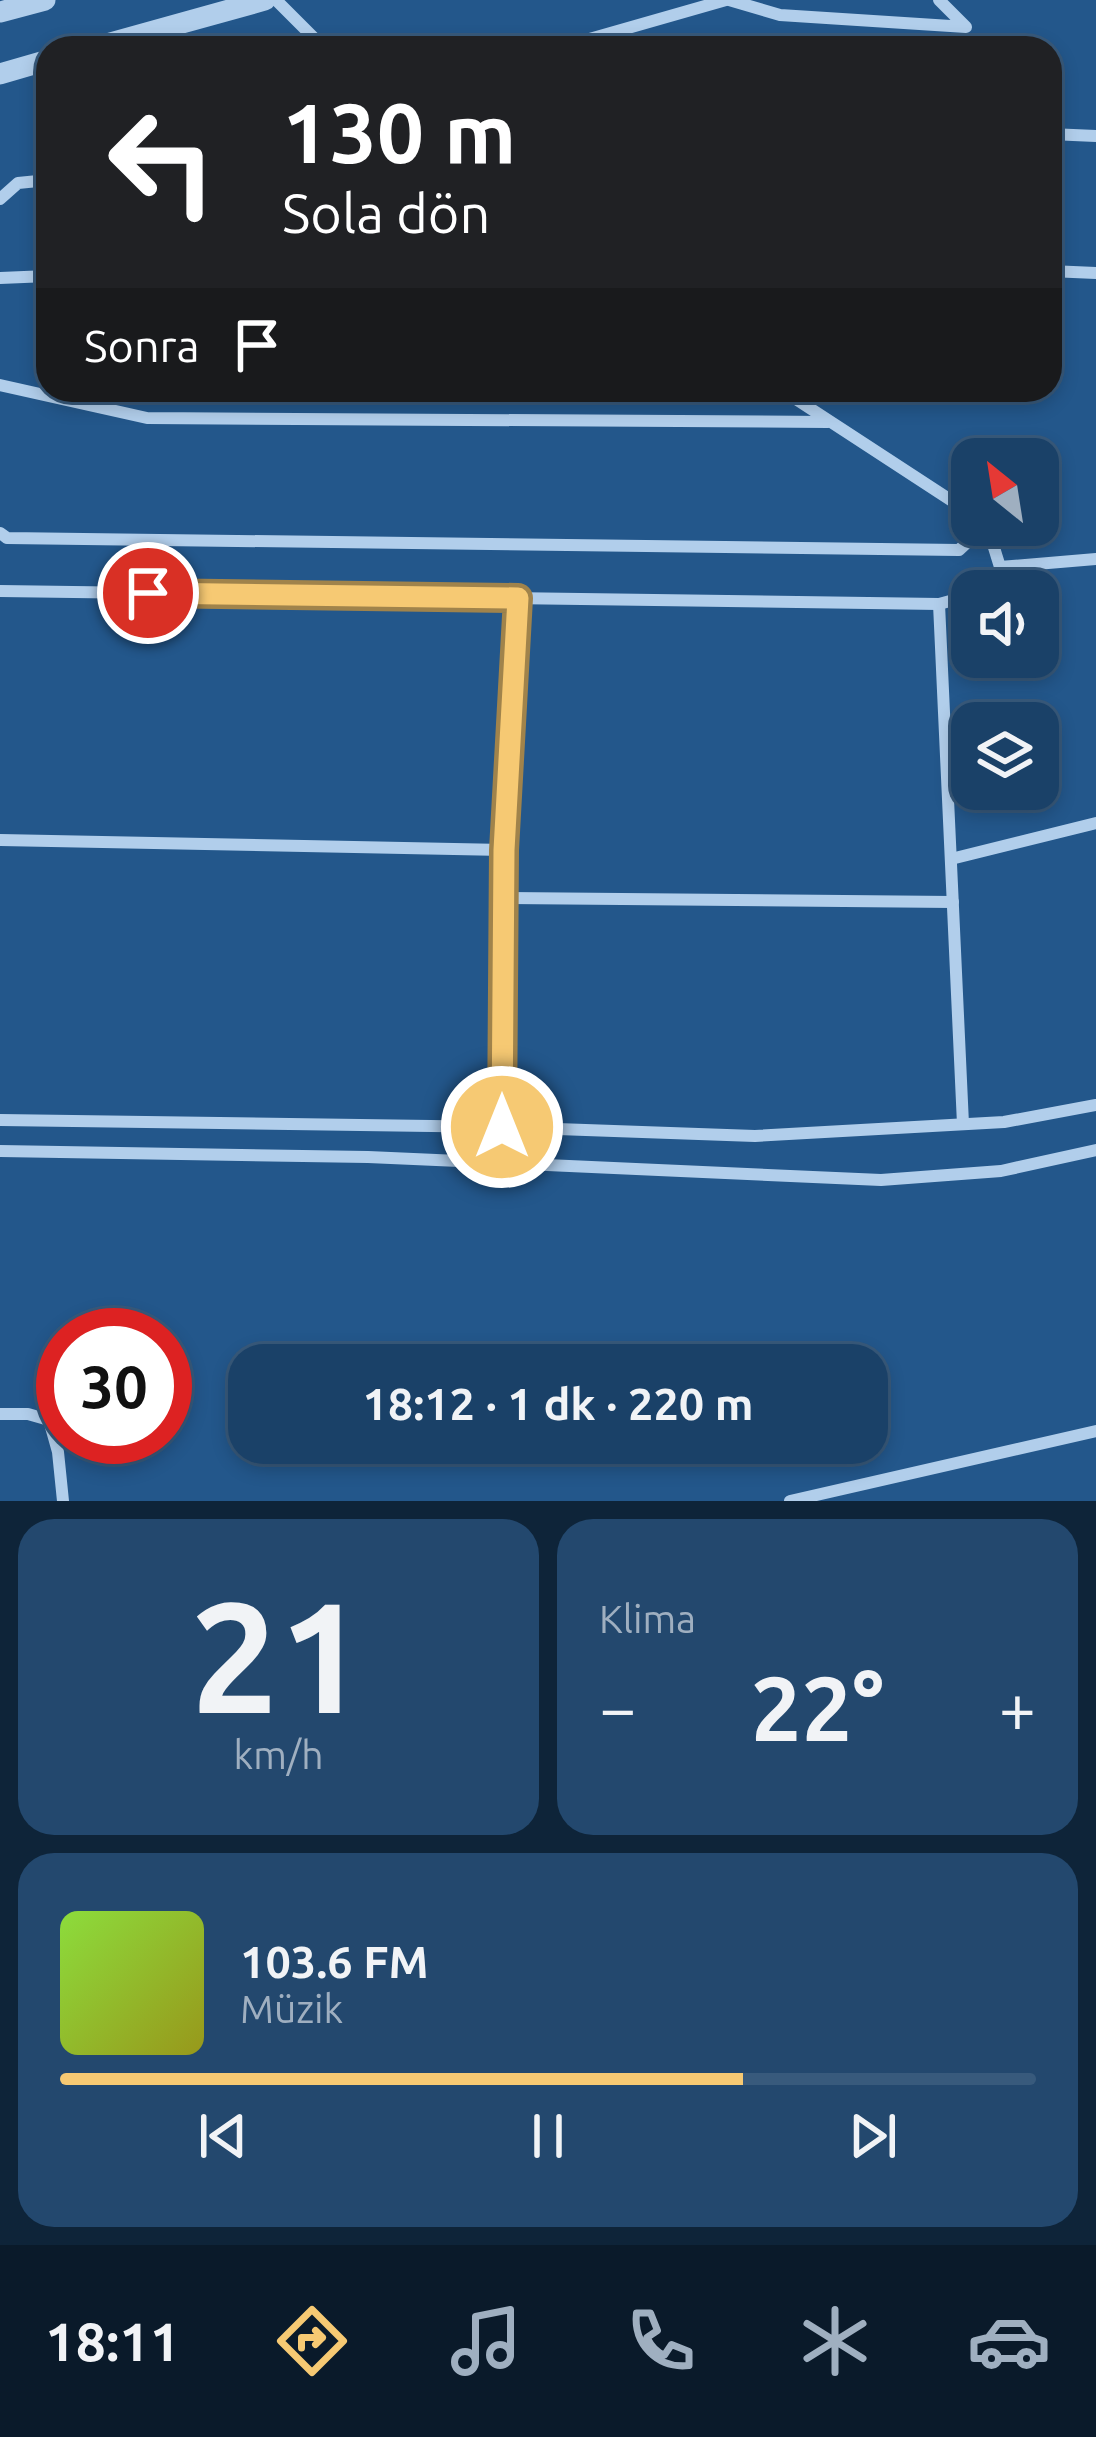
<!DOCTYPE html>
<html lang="tr">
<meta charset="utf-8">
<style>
:root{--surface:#1a4168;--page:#23486e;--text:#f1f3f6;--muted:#9fafc0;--line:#385a7c;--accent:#f6c973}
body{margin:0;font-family:Ubuntu,sans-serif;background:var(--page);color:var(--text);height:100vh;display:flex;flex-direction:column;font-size:45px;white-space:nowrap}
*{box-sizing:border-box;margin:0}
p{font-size:39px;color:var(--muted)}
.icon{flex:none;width:66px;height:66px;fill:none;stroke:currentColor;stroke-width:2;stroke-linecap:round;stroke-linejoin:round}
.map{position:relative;height:1501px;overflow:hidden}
.panel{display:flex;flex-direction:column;gap:18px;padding:18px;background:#0e2439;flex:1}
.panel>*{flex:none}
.top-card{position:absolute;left:36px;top:36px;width:1026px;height:366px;border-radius:36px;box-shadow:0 6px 18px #0003,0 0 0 3px var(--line);background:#202124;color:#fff;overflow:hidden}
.needle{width:78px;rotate:330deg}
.tools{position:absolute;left:951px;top:438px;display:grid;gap:24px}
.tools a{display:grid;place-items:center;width:108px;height:108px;border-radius:24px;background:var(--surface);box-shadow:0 6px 18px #0003,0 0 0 3px var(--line);font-size:60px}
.speed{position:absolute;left:36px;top:1308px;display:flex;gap:24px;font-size:60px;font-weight:700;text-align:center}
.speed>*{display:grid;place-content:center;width:156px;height:156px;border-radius:50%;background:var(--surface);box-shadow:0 6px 18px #0003,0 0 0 3px var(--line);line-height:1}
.speed .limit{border:18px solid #d22;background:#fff;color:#111}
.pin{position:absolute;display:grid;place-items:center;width:102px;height:102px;color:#fff;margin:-51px;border:6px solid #fff;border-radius:50%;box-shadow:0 3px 12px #0007}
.me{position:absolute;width:132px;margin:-66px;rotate:0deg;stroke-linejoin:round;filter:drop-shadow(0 0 9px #0008)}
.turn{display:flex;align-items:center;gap:42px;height:252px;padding:0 48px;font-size:54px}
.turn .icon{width:156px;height:156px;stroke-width:2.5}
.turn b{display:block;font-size:84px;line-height:102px}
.then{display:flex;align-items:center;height:114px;padding:0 48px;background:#0003;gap:24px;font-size:45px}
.big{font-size:90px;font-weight:700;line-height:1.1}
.panel .card{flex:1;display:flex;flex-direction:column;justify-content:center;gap:18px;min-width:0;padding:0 42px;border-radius:36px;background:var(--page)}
.panel .dial{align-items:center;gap:0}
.dial b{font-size:156px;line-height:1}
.song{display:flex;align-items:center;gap:36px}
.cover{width:144px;height:144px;border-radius:18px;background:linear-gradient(135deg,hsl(90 70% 55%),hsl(60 70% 35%))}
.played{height:12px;border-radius:6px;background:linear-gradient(90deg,var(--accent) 70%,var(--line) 70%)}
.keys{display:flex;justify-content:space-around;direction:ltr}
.heat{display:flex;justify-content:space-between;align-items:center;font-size:66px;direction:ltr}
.panel .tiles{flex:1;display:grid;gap:18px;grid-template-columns:1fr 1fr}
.card:last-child{grid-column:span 2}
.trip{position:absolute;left:228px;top:1344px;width:660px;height:120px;border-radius:36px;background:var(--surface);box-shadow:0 6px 18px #0003,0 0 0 3px var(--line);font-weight:700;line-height:120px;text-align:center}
.tab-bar{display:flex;height:192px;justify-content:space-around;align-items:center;background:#0a1a2a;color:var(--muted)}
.tab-bar .icon{width:84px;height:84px}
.tab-bar .active{color:var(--accent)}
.tab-bar b{font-size:54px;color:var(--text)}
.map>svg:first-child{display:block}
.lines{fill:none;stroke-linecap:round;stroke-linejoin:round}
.minor{stroke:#b1ceeb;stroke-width:12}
.tertiary{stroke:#b1ceeb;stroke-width:21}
.route-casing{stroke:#a0834b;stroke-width:30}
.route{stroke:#f6c973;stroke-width:21}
</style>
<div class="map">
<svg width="1096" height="1501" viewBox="0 0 1096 1501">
<rect width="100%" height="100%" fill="#23578b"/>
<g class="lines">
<!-- minor -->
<g class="minor">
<path d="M276 0 324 48"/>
<path d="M729 0 780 15 966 27 939 0"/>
<path d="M558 48 726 0"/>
<path d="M1050 134 1096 136"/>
<path d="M0 199 18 183 48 180"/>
<path d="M1050 271 1096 273"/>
<path d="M0 278 48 276"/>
<path d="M0 385 147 418 828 422"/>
<path d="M782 390 972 514"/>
<path d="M987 525 1000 567 995 589 989 591"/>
<path d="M0 533 7 538 959 550 986 525"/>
<path d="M1000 567 1096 559"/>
<path d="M0 591 939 604 972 595"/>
<path d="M939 604 963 1124"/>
<path d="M0 840 504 850"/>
<path d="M951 859 1096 823"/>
<path d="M503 898 953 902"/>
<path d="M0 1120 502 1127 755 1136 1004 1122 1096 1105"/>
<path d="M502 1127 504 850 518 598"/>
<path d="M0 1151 368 1157 881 1180 1001 1171 1096 1150"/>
<path d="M0 1414H28L49 1420 58 1452 63 1501"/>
<path d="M790 1501 1096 1431"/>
</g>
<!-- tertiary -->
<g class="tertiary">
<path d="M0 12 45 0"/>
<path d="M92 48 265 0"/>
<path d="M0 74 48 60"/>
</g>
</g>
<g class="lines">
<defs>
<path id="route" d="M148 593 518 598 504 850 502 1127"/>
</defs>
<!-- route casing -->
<use href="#route" class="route-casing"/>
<!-- route -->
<use href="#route" class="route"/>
</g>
</svg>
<div class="tools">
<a><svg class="needle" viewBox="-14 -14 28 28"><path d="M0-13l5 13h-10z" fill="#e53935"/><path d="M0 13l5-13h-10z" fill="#9fafc0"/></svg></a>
<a><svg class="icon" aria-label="sound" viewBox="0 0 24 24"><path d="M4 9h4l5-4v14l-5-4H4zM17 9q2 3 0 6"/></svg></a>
<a><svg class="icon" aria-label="layers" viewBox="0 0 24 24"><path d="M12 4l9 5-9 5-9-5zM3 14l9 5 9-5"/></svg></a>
</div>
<div class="speed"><div class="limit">30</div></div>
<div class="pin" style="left:148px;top:593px;background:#d93025"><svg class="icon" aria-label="arrive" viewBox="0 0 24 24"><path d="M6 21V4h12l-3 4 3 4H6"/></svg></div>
<svg class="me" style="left:502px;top:1127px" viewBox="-20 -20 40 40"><circle r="17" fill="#f6c973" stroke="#fff" stroke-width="3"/><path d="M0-11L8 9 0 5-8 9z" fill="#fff"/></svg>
<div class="trip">18:12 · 1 dk · 220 m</div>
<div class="top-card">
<div class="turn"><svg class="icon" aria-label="left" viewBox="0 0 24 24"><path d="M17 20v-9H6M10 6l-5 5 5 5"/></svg><div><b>130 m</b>Sola dön</div></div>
<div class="then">Sonra<svg class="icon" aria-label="arrive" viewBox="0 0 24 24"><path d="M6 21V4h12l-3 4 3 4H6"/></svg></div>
</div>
</div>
<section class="panel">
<div class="tiles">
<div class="card dial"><b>21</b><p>km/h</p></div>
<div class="card"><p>Klima</p>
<div class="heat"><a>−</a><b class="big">22°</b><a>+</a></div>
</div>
<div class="card">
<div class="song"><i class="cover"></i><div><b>103.6 FM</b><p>Müzik</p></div></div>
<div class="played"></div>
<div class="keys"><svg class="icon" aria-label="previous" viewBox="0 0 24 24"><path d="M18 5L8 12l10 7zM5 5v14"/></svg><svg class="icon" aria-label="pause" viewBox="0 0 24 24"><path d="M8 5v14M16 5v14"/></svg><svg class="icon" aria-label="next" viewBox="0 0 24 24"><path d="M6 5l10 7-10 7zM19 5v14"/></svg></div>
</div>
</div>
</section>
<nav class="tab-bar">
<b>18:11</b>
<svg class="icon active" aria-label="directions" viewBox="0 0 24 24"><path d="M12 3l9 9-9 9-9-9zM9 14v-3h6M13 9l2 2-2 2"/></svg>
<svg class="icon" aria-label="music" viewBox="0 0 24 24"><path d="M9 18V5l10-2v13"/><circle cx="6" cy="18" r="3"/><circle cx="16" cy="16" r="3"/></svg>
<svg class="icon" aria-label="phone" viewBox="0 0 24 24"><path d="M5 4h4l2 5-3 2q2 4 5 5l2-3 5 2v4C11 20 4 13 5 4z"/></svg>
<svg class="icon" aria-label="climate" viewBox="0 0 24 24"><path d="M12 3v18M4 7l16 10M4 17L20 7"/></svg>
<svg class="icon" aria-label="car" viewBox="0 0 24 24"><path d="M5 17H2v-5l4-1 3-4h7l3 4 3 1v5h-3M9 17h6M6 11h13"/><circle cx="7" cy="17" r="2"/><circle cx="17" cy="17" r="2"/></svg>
</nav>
